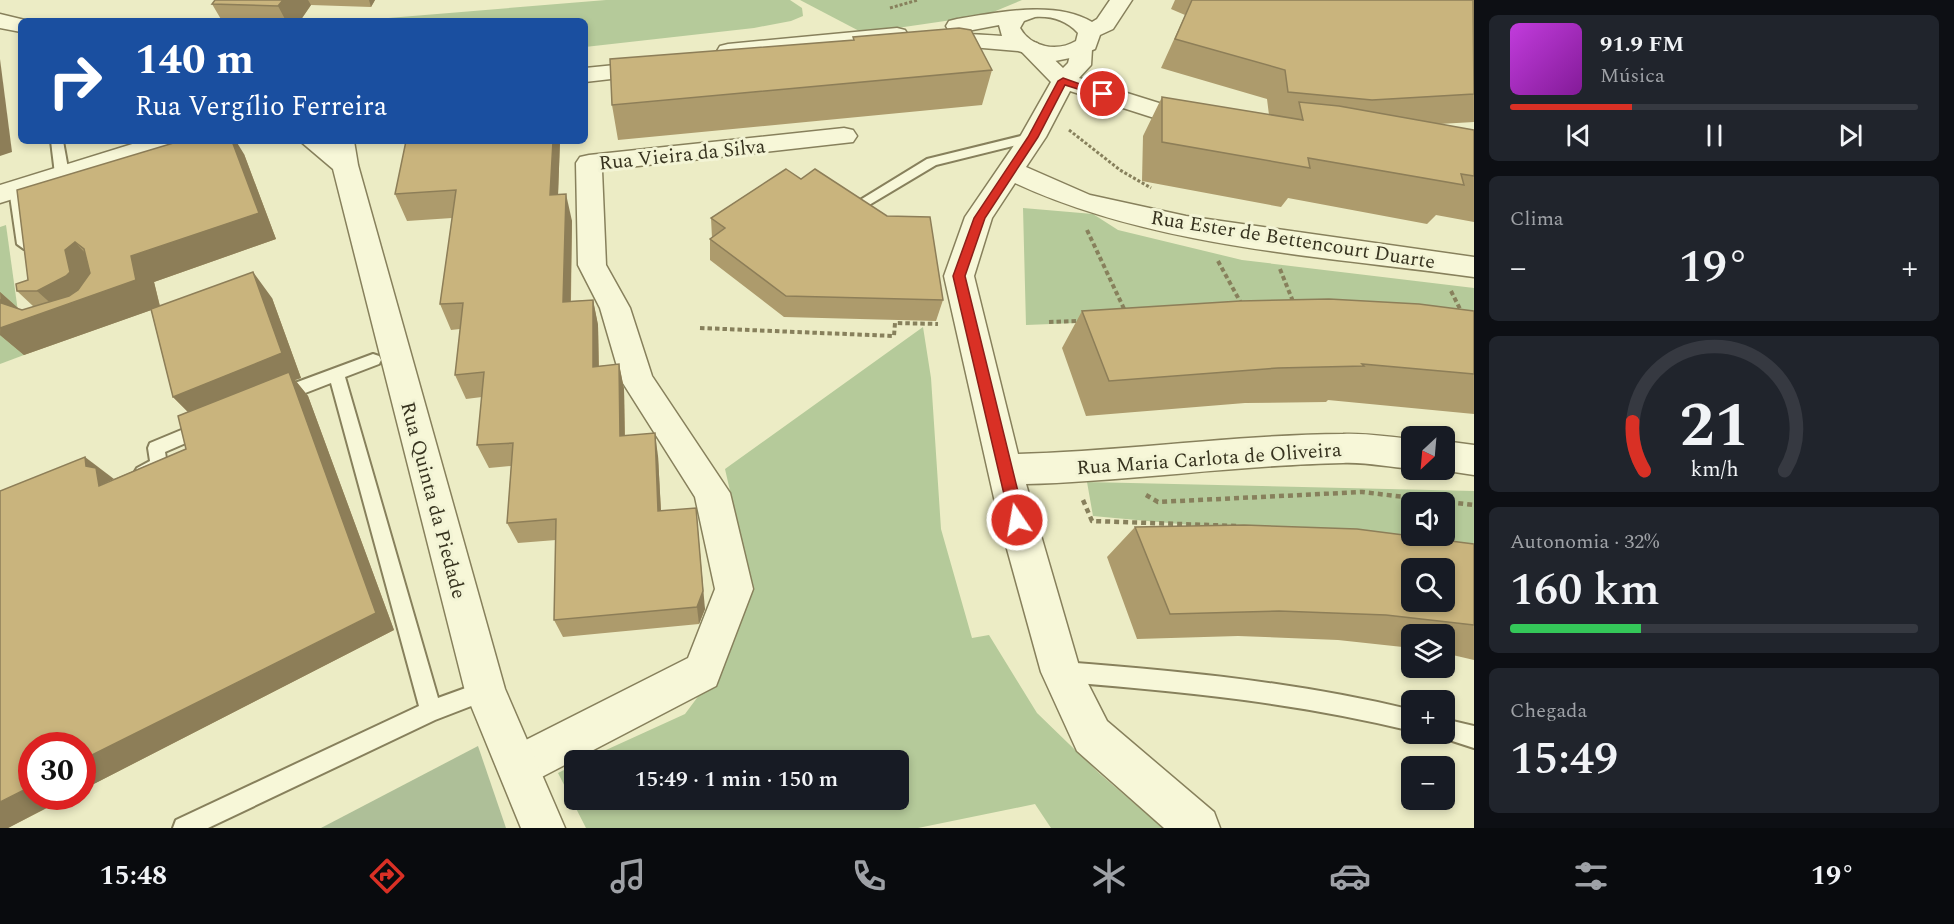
<!DOCTYPE html>
<html lang="pt">
<meta charset="utf-8">
<style>
:root{--surface:#171b24;--page:#20242c;--text:#f1f3f6;--muted:#9ea1a6;--line:#363941;--accent:#d93025}
body{margin:0;font-family:Spectral,serif;background:var(--page);color:var(--text);height:100vh;display:flex;flex-direction:column;font-size:22px;white-space:nowrap}
*{box-sizing:border-box;margin:0}
p{font-size:20px;color:var(--muted)}
.icon{flex:none;width:33px;height:33px;fill:none;stroke:currentColor;stroke-width:2;stroke-linecap:round;stroke-linejoin:round}
.map{position:relative;flex:1;overflow:hidden}
.drawer{display:flex;flex-direction:column;gap:15px;padding:15px;background:#0d0f14;width:480px}
.drawer>*{flex:none}
.top-card{position:absolute;left:18px;top:18px;width:570px;height:126px;border-radius:9px;box-shadow:0 3px 9px #0003;background:#1a4fa0;color:#fff;overflow:hidden}
.needle{width:39px;rotate:206deg}
.controls{position:absolute;left:1401px;top:426px;display:grid;gap:12px}
.controls a{display:grid;place-items:center;width:54px;height:54px;border-radius:9px;background:var(--surface);box-shadow:0 3px 9px #0003;font-size:30px}
.speed{position:absolute;left:18px;top:732px;display:flex;gap:12px;font-size:30px;font-weight:700;text-align:center}
.speed>*{display:grid;place-content:center;width:78px;height:78px;border-radius:50%;background:var(--surface);box-shadow:0 3px 9px #0003;line-height:1}
.speed .limit{border:9px solid #d22;background:#fff;color:#111}
.pin{position:absolute;display:grid;place-items:center;width:51px;height:51px;color:#fff;margin:-26px;border:3px solid #fff;border-radius:50%;box-shadow:0 2px 6px #0007}
.me{position:absolute;width:66px;margin:-33px;rotate:348deg;stroke-linejoin:round;filter:drop-shadow(0 0 4px #0008)}
.turn{display:flex;align-items:center;gap:21px;height:126px;padding:0 18px;font-size:27px}
.turn .icon{width:78px;height:78px;stroke-width:2.5}
.turn b{display:block;font-size:42px;line-height:51px}
.big{font-size:45px;font-weight:600;line-height:1.1}
.drawer .widget{flex:1;display:flex;flex-direction:column;justify-content:center;gap:9px;min-width:0;padding:0 21px;border-radius:9px;background:var(--page)}
.drawer .dial{align-items:center;gap:0}
.dial svg{height:156px;overflow:visible;fill:none;stroke:var(--line);stroke-width:7;stroke-linecap:round;text-anchor:middle}
.dial text{fill:var(--text);stroke:none}
.song{display:flex;align-items:center;gap:18px}
.cover{width:72px;height:72px;border-radius:9px;background:linear-gradient(135deg,hsl(290 70% 55%),hsl(290 70% 35%))}
.played{height:6px;border-radius:3px;background:linear-gradient(90deg,var(--accent) 30%,var(--line) 30%)}
.keys{display:flex;justify-content:space-around;direction:ltr}
.heat{display:flex;justify-content:space-between;align-items:center;font-size:33px;direction:ltr}
.charge{height:9px;border-radius:4px;background:linear-gradient(90deg,#34c759 32%,var(--line) 0)}
.trip{position:absolute;left:564px;top:750px;width:345px;height:60px;border-radius:9px;background:var(--surface);box-shadow:0 3px 9px #0003;font-weight:600;line-height:60px;text-align:center}
.menu{display:flex;height:96px;justify-content:space-around;align-items:center;background:#090b0e;color:var(--muted)}
.menu .icon{width:42px;height:42px}
.menu .current{color:var(--accent)}
.menu b{font-size:27px;color:var(--text)}
main{display:flex;flex:1;min-height:0}
.map>svg:first-child{display:block}
.green{fill:#b5ca9a;fill-rule:evenodd}
.cemetery{fill:#aebf98}
.lines{fill:none;stroke-linecap:round;stroke-linejoin:round}
.service-casing{stroke:#87805c;stroke-width:4}
.minor-casing{stroke:#87805c;stroke-width:3}
.tertiary-casing{stroke:#87805c;stroke-width:3}
.path-far2{stroke:#87805c;stroke-width:3;stroke-dasharray:3 2;stroke-linecap:butt}
.path-far1{stroke:#87805c;stroke-width:4;stroke-dasharray:4.5 3;stroke-linecap:butt}
.path{stroke:#87805c;stroke-width:4.5;stroke-dasharray:5 4;stroke-linecap:butt}
.service{fill:#f7f7d8;fill-rule:evenodd}
.minor{fill:#f7f7d8;fill-rule:evenodd}
.tertiary{fill:#f7f7d8;fill-rule:evenodd}
.wall{fill:#ad9b6c}
.shaded-wall{fill:#8d7e58}
.building{fill:#c9b47d;stroke:#8d7e58;stroke-width:1.5;fill-rule:evenodd}
.route{fill:#d93025;stroke:#8d1f18;stroke-width:1.5}
.labels{text-anchor:middle;stroke-width:6;stroke-linejoin:round;paint-order:stroke}
.street-label{font-size:20px;fill:#37331f;stroke:#f3f4d5}
</style>
<main>
<div class="map">
<svg width="1474" height="828" viewBox="0 0 1474 828">
<rect width="100%" height="100%" fill="#ececc5"/>
<!-- green -->
<g class="green">
<path d="M606 0H790L802 8 803 16 791 21 754 28 585 47V21H352Z"/>
<path d="M800 0H1022L986 15 863 33Z"/>
<path d="M1023 208 1093 214 1118 230 1242 260 1474 288V332L1279 315 1026 325Z"/>
<path d="M6 225 24 355 0 364V227Z"/>
<path d="M923 327 931 378 941 529 972 638 989 635 1037 713 1100 774 1163 828H1051L1035 804 918 828H586L558 773 574 765V800H898V760H584L685 714 729 655 752 587 725 469Z"/>
<path d="M1087 482 1474 491V551L1093 516ZM1412 502H1444V536H1412Z"/>
</g>
<!-- cemetery -->
<path class="cemetery" d="M478 746 506 828H321Z"/>
<g class="lines">
<defs>
<g id="service">
<path d="M1033 133 1037 134V140L936 165 864 208H854L852 205 927 159Z"/>
<path d="M51 141H63L69 174 67 177 62 178 55 174Z"/>
<path d="M16 185 23 189 31 244 24 249 17 244 9 189Z"/>
<path d="M373 354 379 356 381 360 379 364 345 377 438 698 485 681 492 684 495 691 492 698 435 720 208 828H173L176 820 419 706 331 383 282 402 276 400 274 395 276 390Z"/>
<path d="M203 421 209 423 211 428 209 433 165 452C169 472 161 474 143 481L137 478 134 473 137 468 150 461 148 448 150 443Z"/>
<path d="M1063 662C1181 671 1297 682 1412 710V731C1297 703 1181 691 1063 682L1056 679 1053 672 1056 665Z"/>
<path d="M1444 719 1474 726V748L1437 736 1435 734H1444Z"/>
</g>
<g id="minor">
<path d="M0 14 29 21H21V32L0 28Z"/>
<path d="M1029 41 1037 43 1063 68 1068 63 1073 44H1089L1092 49 1091 65 1079 78 1207 118 1210 124 1207 130 1198 132 1070 91 1046 137 1026 167 1090 195 1186 216 1474 257V277C1323 256 1155 248 1015 183L992 218 974 276 1018 454C1127 451 1234 435 1343 434 1366 433 1389 437 1412 439V469C1389 467 1365 462 1343 463 1237 465 1132 481 1026 484L1079 666 1107 721 1214 812 1220 828H1164L1077 751 1041 672 999 520 944 276 965 217 1021 135 1051 82 1018 48 1021 43Z"/>
<path d="M844 128 853 130 857 136 853 142 602 170 606 265 630 308 652 376 730 493 753 589 716 686 534 781 519 787 504 781 498 766 504 751 688 658 715 589 695 497 621 380 600 308 578 265 576 163 580 157 589 155Z"/>
<path d="M1444 441 1474 445V475L1441 470H1444Z"/>
</g>
<g id="tertiary">
<path d="M1110 0H1132L1113 29 1100 35 1095 49 1075 57 1055 61 1018 51 971 47 930 50 922 48 919 43 922 38C948 32 976 34 1002 36L999 25 957 33 949 31 946 26 949 21 957 19C1000 12 1056 0 1092 22L1097 19ZM1035 17C1052 16 1066 20 1078 33L1076 41C1058 52 1031 48 1020 28L1024 21Z"/>
<path d="M897 28 905 30 908 35 905 40 728 58 720 56 717 51 720 46 728 44Z"/>
<path d="M655 61 663 63 667 68 663 73 585 82V68Z"/>
<path d="M142 141H182L178 147 0 203V185Z"/>
<path d="M300 141H354L358 165 505 689 565 828H521L465 691 333 169Z"/>
</g>
</defs>
<!-- service casing -->
<use href="#service" class="service-casing"/>
<!-- minor casing -->
<use href="#minor" class="minor-casing"/>
<!-- tertiary casing -->
<use href="#tertiary" class="tertiary-casing"/>
<!-- path-far2 -->
<g class="path-far2">
<path d="M890 8 918 0"/>
<path d="M1069 130 1120 170 1151 188"/>
</g>
<!-- path-far1 -->
<g class="path-far1">
<path d="M1087 230 1126 313"/>
<path d="M1218 261 1242 305"/>
<path d="M1280 269 1294 304"/>
<path d="M1451 291 1461 311"/>
<path d="M1049 322 1079 321"/>
<path d="M700 328 894 336 895 323 938 324"/>
</g>
<!-- path -->
<g class="path">
<path d="M1146 495 1158 502 1362 492 1474 505"/>
<path d="M1083 500 1092 521 1238 526"/>
</g>
<!-- service -->
<use href="#service" class="service"/>
<!-- minor -->
<use href="#minor" class="minor"/>
<!-- tertiary -->
<use href="#tertiary" class="tertiary"/>
</g>
<!-- wall -->
<g class="wall">
<path d="M215 0H375L371 7 311 5 300 21H222L212 4Z"/>
<path d="M1175 0H1474V122L1439 124 1474 130V222L1436 215 1427 224 1288 198 1281 207 1142 181 1143 136 1162 97 1269 115 1267 99 1161 68 1185 15 1171 9Z"/>
<path d="M853 37 992 70 982 105 618 140 612 105 853 40Z"/>
<path d="M406 141H560L558 195 572 221 571 301 593 300 598 325 599 366 619 364 624 389 625 436 658 456 661 511 705 609 699 624 563 637 554 620 556 540 518 543 507 523 511 466 489 468 477 445 482 397 466 399 455 375 460 329 451 330 440 304 452 218 407 221 395 194Z"/>
<path d="M244 154 276 239 154 282 160 306 272 298 301 378 295 380 308 396 394 630 8 828H0L114 479 186 449 188 412 173 397 151 310 24 355 0 335V292L20 310H22L34 307 17 291 28 280 17 190Z"/>
<path d="M711 218 943 300 936 321 784 317 710 260V239L712 238Z"/>
<path d="M1082 311H1474V414L1328 400 1326 402 1245 403 1086 416 1062 348Z"/>
<path d="M1135 527 1474 544V660L1444 653V634H1412V648L1338 640 1238 636 1137 639 1107 557Z"/>
</g>
<!-- shaded-wall -->
<g class="shaded-wall">
<path d="M283 0H308L311 5 300 21H286L278 6Z"/>
<path d="M369 0H375L371 7Z"/>
<path d="M0 59 12 152 0 156Z"/>
<path d="M232 141H236L244 154 276 239 154 282 160 307 24 355 0 335 1 303 0 292 27 316 56 308 37 291 65 250 75 242 100 269 131 256Z"/>
<path d="M553 141H560L557 222 550 195Z"/>
<path d="M566 194 572 221 570 327 563 302Z"/>
<path d="M253 272 272 298 301 378 295 380 308 396 394 630 82 790V760L197 421 173 397Z"/>
<path d="M593 300 598 325 599 391 593 367Z"/>
<path d="M619 364 624 389 625 459 620 436Z"/>
<path d="M655 433 658 456 662 531 658 511Z"/>
<path d="M85 457 114 479 99 486 86 466Z"/>
<path d="M696 508 705 609 699 624 697 607Z"/>
<path d="M32 786V796H69L8 828H0V802Z"/>
</g>
<!-- building -->
<g class="building">
<path d="M215 0H283L278 6 212 4Z"/>
<path d="M1192 0H1473L1474 94 1372 100 1288 92 1285 70 1175 39Z"/>
<path d="M959 28 971 30 992 70 612 105 610 59 854 40 853 37Z"/>
<path d="M1162 97 1303 120 1299 102 1339 106 1474 130V176L1461 174 1464 185 1308 158 1310 168 1162 142Z"/>
<path d="M180 141H232L259 213 131 256 136 280 0 328V299L1 303 22 310 69 296 78 290 90 273 84 249 75 242 65 250 70 272 66 276 37 291H17L16 284 28 280 17 190Z"/>
<path d="M406 141H553L550 195 566 194 563 302 593 300V367L619 364 620 436 655 433 658 511 696 508 703 591 697 607 554 620 556 519 507 523 513 443 477 445 484 372 455 375 463 303 440 304 456 190 395 194Z"/>
<path d="M786 169 801 179 815 169 887 216 930 217 943 300 786 296 710 239 725 228 711 218Z"/>
<path d="M253 272 282 353 173 397 151 309Z"/>
<path d="M1329 299 1419 304 1474 311V374L1362 364 1364 366 1278 368 1109 381 1082 311 1240 301Z"/>
<path d="M289 372 376 613 82 760V746H32V786L0 802V491L85 457 86 466 96 468 99 486 186 449 178 416Z"/>
<path d="M1244 525 1357 529 1474 544V625L1386 615 1279 611 1170 614 1135 527ZM1412 568H1444V602H1412Z"/>
</g>
<!-- route -->
<path class="route" d="M1063 78 1108 94 1103 97 1065 85 1038 137 985 218 965 276 1025 520 1017 527 1010 520 953 276 974 218 1028 137 1058 81Z"/>
<g class="labels">
<!-- street labels -->
<g class="street-label">
<text transform="translate(682 154) rotate(-6)" y="7">Rua Vieira da Silva</text>
<text transform="translate(1293 239) rotate(9)" y="7">Rua Ester de Bettencourt Duarte</text>
<text transform="translate(1209 458) rotate(-4)" y="7">Rua Maria Carlota de Oliveira</text>
<text transform="translate(434 500) rotate(75)" y="7">Rua Quinta da Piedade</text>
</g>
</g>
</svg>
<div class="controls">
<a><svg class="needle" viewBox="-14 -14 28 28"><path d="M0-13l5 13h-10z" fill="#e53935"/><path d="M0 13l5-13h-10z" fill="#9ea1a6"/></svg></a>
<a><svg class="icon" aria-label="sound" viewBox="0 0 24 24"><path d="M4 9h4l5-4v14l-5-4H4zM17 9q2 3 0 6"/></svg></a>
<a><svg class="icon" aria-label="search" viewBox="0 0 24 24"><circle cx="10" cy="10" r="6"/><path d="M15 15l6 6"/></svg></a>
<a><svg class="icon" aria-label="layers" viewBox="0 0 24 24"><path d="M12 4l9 5-9 5-9-5zM3 14l9 5 9-5"/></svg></a>
<a>+</a>
<a>−</a>
</div>
<div class="speed"><div class="limit">30</div></div>
<div class="pin" style="left:1103px;top:94px;background:#d93025"><svg class="icon" aria-label="arrive" viewBox="0 0 24 24"><path d="M6 21V4h12l-3 4 3 4H6"/></svg></div>
<svg class="me" style="left:1017px;top:520px" viewBox="-20 -20 40 40"><circle r="17" fill="#d93025" stroke="#fff" stroke-width="3"/><path d="M0-11L8 9 0 5-8 9z" fill="#fff"/></svg>
<div class="trip">15:49 · 1 min · 150 m</div>
<div class="top-card">
<div class="turn"><svg class="icon" aria-label="right" viewBox="0 0 24 24"><path d="M7 20v-9h11M14 6l5 5-5 5"/></svg><div><b>140 m</b>Rua Vergílio Ferreira</div></div>
</div>
</div>
<section class="drawer">
<div class="widget">
<div class="song"><i class="cover"></i><div><b>91.9 FM</b><p>Música</p></div></div>
<div class="played"></div>
<div class="keys"><svg class="icon" aria-label="previous" viewBox="0 0 24 24"><path d="M18 5L8 12l10 7zM5 5v14"/></svg><svg class="icon" aria-label="pause" viewBox="0 0 24 24"><path d="M8 5v14M16 5v14"/></svg><svg class="icon" aria-label="next" viewBox="0 0 24 24"><path d="M6 5l10 7-10 7zM19 5v14"/></svg></div>
</div>
<div class="widget"><p>Clima</p>
<div class="heat"><a>−</a><b class="big">19°</b><a>+</a></div>
</div>
<div class="widget dial"><svg viewBox="0 0 100 80">
<path d="M14 69A42 42 0 1 1 86 69"/>
<path d="M14 69A42 42 0 0 1 8 44" stroke="#d93025"/>
<text x="50" y="56" font-size="32" font-weight="700">21</text>
<text x="50" y="72" font-size="11">km/h</text>
</svg></div>
<div class="widget"><p>Autonomia · 32%</p><b class="big">160 km</b><div class="charge"></div></div>
<div class="widget"><p>Chegada</p><b class="big">15:49</b></div>
</section>
</main>
<nav class="menu">
<b>15:48</b>
<svg class="icon current" aria-label="directions" viewBox="0 0 24 24"><path d="M12 3l9 9-9 9-9-9zM9 14v-3h6M13 9l2 2-2 2"/></svg>
<svg class="icon" aria-label="music" viewBox="0 0 24 24"><path d="M9 18V5l10-2v13"/><circle cx="6" cy="18" r="3"/><circle cx="16" cy="16" r="3"/></svg>
<svg class="icon" aria-label="phone" viewBox="0 0 24 24"><path d="M5 4h4l2 5-3 2q2 4 5 5l2-3 5 2v4C11 20 4 13 5 4z"/></svg>
<svg class="icon" aria-label="climate" viewBox="0 0 24 24"><path d="M12 3v18M4 7l16 10M4 17L20 7"/></svg>
<svg class="icon" aria-label="car" viewBox="0 0 24 24"><path d="M5 17H2v-5l4-1 3-4h7l3 4 3 1v5h-3M9 17h6M6 11h13"/><circle cx="7" cy="17" r="2"/><circle cx="17" cy="17" r="2"/></svg>
<svg class="icon" aria-label="filters" viewBox="0 0 24 24"><path d="M4 7h16M4 17h16"/><circle cx="9" cy="7" r="2"/><circle cx="15" cy="17" r="2"/></svg>
<b>19°</b>
</nav>
